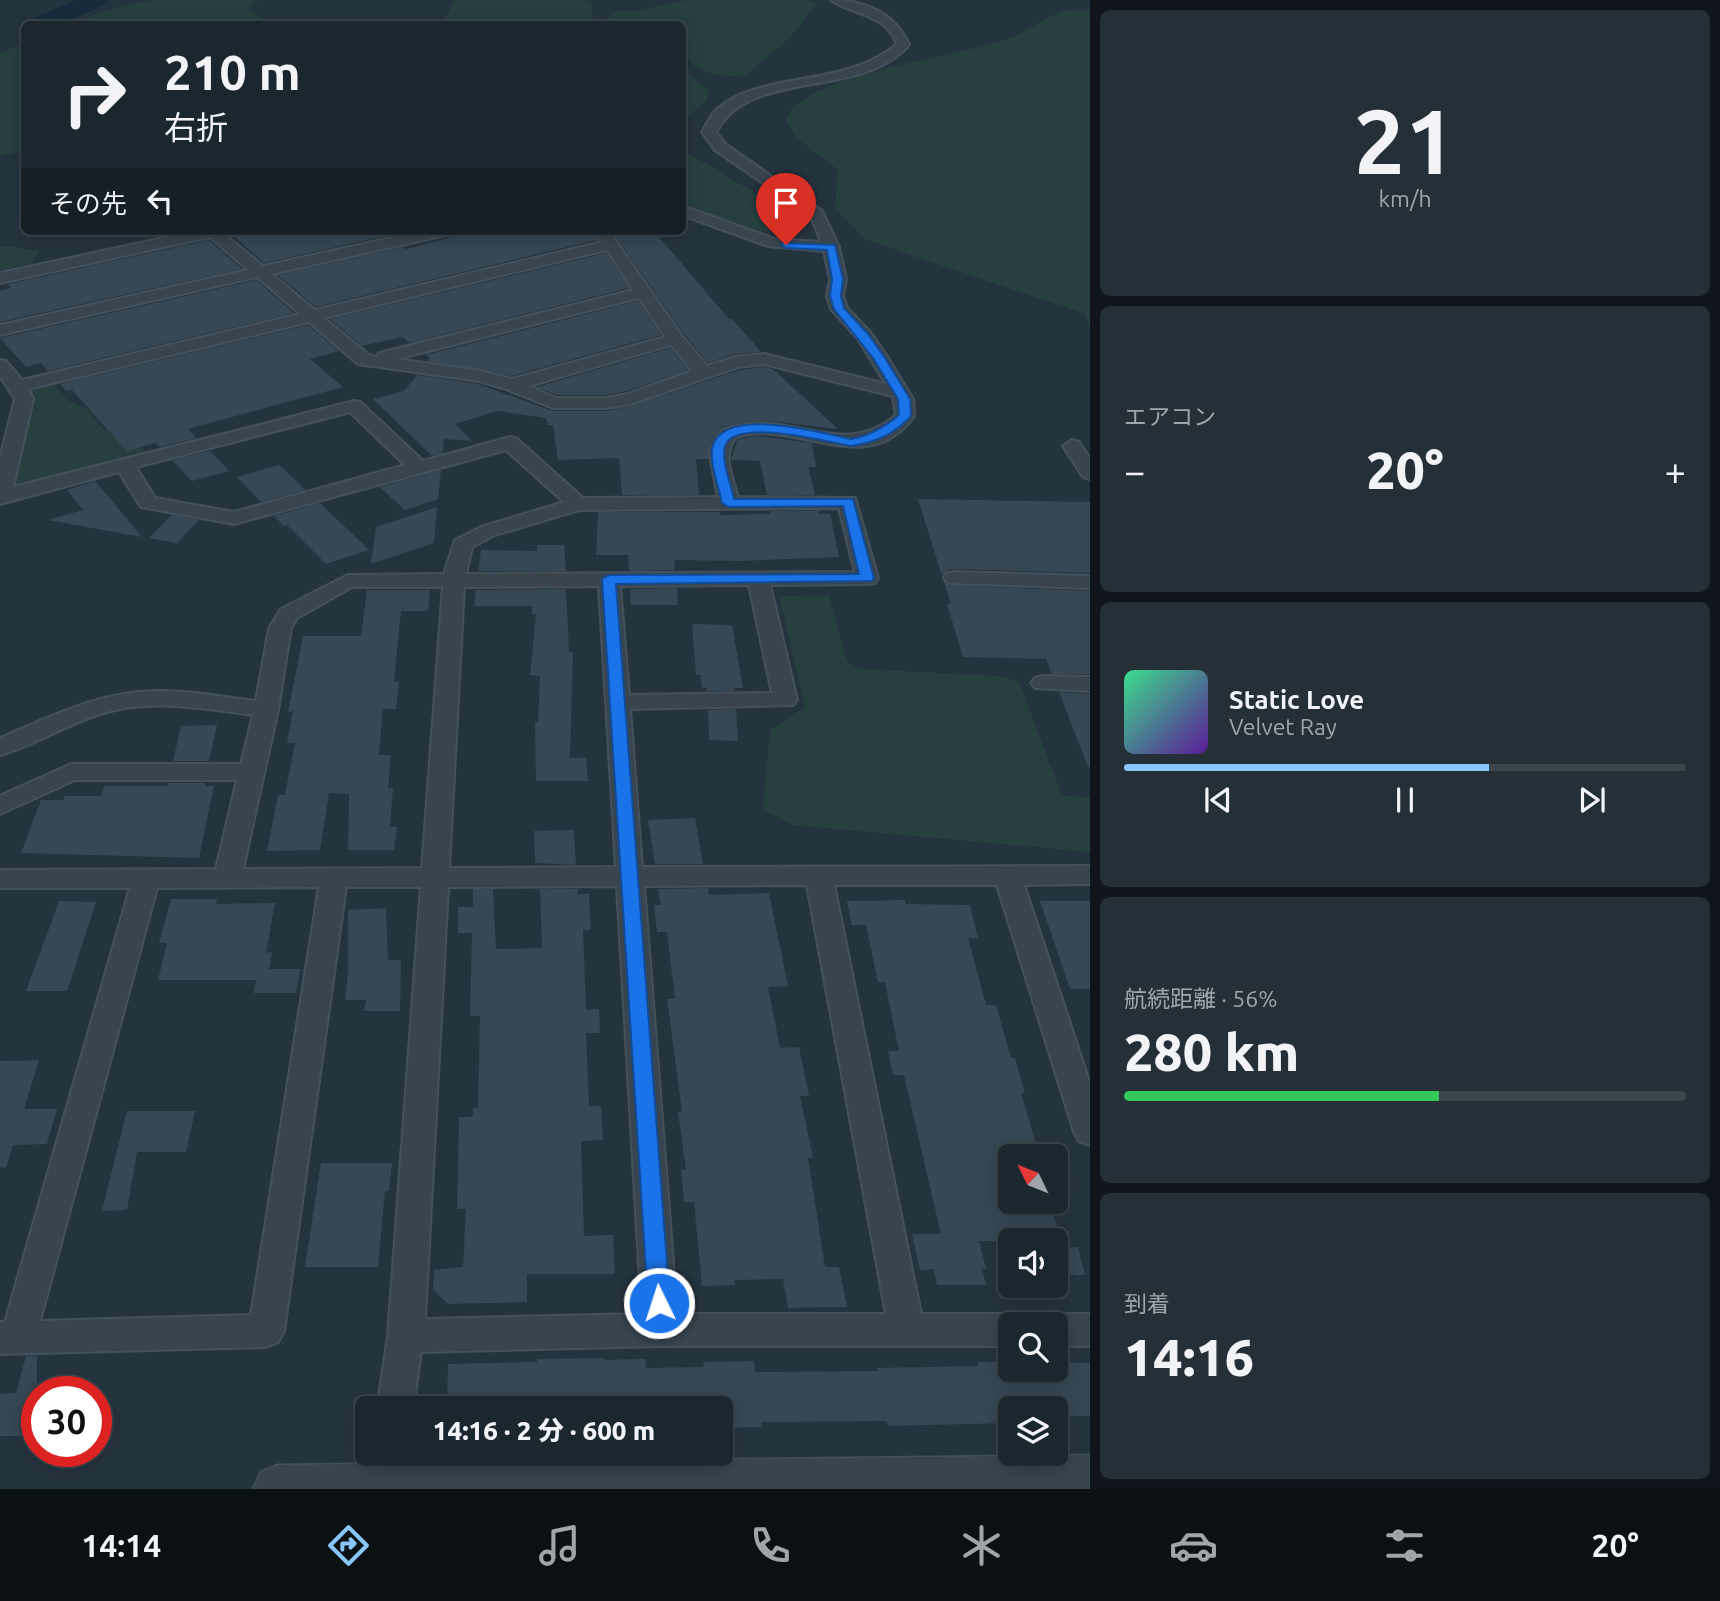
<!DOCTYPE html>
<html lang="ja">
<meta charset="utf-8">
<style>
:root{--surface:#1b272f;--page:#242f37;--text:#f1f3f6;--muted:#a0a5aa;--line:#39444b;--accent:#88c6fb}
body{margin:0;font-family:Ubuntu,"Noto Sans JP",sans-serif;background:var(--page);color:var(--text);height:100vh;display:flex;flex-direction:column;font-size:26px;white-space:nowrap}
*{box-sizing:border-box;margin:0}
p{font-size:23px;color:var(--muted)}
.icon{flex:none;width:38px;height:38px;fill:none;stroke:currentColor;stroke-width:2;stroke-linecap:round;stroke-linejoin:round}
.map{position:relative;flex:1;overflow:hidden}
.sheet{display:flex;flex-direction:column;gap:10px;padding:10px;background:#0f151a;width:630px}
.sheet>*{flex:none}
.guide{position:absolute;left:21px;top:21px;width:665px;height:214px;border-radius:10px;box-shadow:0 4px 18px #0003,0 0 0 2px var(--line);background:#1b272f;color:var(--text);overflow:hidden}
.needle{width:46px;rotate:313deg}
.tools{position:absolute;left:998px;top:1144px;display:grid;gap:14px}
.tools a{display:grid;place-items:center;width:70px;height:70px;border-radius:10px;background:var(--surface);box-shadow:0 4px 18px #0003,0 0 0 2px var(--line);font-size:35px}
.speed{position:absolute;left:21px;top:1376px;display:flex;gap:14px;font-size:35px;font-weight:700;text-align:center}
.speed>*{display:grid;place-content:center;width:91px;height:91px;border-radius:50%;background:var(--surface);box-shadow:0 4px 18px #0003,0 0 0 2px var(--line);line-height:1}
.speed .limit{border:10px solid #d22;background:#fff;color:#111}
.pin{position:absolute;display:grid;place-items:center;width:60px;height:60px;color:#fff;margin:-72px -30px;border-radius:50% 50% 50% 0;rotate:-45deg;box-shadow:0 0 7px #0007}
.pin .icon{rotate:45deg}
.me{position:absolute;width:77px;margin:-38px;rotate:356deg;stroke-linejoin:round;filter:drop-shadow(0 0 5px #0008)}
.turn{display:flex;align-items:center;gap:24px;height:147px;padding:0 28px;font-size:32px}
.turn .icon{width:91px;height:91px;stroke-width:2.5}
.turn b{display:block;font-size:49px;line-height:60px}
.then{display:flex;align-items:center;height:66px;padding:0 28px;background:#0003;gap:14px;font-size:26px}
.big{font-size:52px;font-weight:800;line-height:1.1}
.sheet .widget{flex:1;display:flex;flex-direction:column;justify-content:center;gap:10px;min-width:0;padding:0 24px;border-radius:10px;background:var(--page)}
.sheet .dial{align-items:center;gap:0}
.dial b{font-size:91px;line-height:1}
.song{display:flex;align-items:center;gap:21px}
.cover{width:84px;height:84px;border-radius:10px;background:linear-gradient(135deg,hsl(150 70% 55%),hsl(270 70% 35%))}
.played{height:7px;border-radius:4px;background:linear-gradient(90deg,var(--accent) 65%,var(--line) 65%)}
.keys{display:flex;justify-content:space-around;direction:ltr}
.heat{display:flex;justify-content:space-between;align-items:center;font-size:38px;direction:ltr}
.charge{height:10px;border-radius:5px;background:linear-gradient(90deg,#34c759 56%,var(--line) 0)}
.trip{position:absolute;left:355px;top:1396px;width:378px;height:70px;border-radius:10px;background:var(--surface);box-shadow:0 4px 18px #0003,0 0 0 2px var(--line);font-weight:800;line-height:70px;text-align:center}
.menu{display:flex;height:112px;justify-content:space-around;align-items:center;background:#0b1013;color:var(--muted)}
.menu .icon{width:49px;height:49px}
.menu .active{color:var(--accent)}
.menu b{font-size:32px;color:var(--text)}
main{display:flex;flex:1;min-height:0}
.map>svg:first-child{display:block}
.green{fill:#26403f}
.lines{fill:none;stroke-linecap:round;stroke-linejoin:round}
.river{fill:#162c3e;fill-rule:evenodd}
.building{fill:#364855}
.minor-casing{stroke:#44515b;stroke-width:4}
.tertiary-casing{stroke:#44515b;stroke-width:3}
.minor{fill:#38454f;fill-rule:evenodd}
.tertiary{fill:#38454f;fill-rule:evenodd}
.route{fill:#1a73e8;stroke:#114b97;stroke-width:2}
</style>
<main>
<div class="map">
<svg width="1090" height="1489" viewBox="0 0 1090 1489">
<rect width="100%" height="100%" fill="#24343f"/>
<!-- green -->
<g class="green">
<path d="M157 0H260L252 3 249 10 265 19 266 24H68L118 7Z"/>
<path d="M455 0H584L591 5 595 24H442Z"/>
<path d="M687 0H807L818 3 789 38 744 77C700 74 682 72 682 24H613L606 20 613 11H635Z"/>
<path d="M1090 10V328L1085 314 864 239 835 208 838 170 795 136 786 119C806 72 962 57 1010 38 1027 31 1041 20 1058 13 1067 9 1080 10 1090 10Z"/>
<path d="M24 43V151L0 155V53Z"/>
<path d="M683 69 710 92 705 103 683 120Z"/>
<path d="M683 150 755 193 784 215 786 226C755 244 713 213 683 202Z"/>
<path d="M10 246 40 251 31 263 0 270V247Z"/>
<path d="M51 381 67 400 86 408 104 430 123 429 150 456 8 491 25 387Z"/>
<path d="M829 595 847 662 860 669 1001 676 1019 682 1062 796 1090 797V852L792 825 763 809 770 730 805 708 779 596Z"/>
</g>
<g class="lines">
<!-- river -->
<path class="river" d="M76 0H109L105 5 60 24H28L31 19Z"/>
</g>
<!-- building -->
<g class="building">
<path d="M228 231H378L386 236 264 263Z"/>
<path d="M475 231H594L597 240 316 307 278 275 404 247 406 249Z"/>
<path d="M612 231H654L729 319H732L761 352 734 354 708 363 683 333Z"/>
<path d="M209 240 242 269 0 322V291L11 288 8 284Z"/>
<path d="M606 253 629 288 409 343 402 337 362 346 330 319Z"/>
<path d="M256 280 294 313 48 371 41 363 26 367 0 338Z"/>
<path d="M638 301 661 335 512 376 427 361 430 358 425 355Z"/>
<path d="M308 325 339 351 310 359 343 387 188 429 197 438 160 447 155 443 127 451 72 390 66 391 60 384Z"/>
<path d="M670 348 688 370 627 391 605 395H557L537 387Z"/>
<path d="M764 367 773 369 838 429 769 421 746 422 721 427 707 450 708 459H696L699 495H622L619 458 558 460 553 425H548L546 418 497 411 455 424 472 441 444 439 443 453 432 456 373 399 404 391 417 375 478 384 553 411H605L632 406 739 370Z"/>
<path d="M758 436 812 443 816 467H808L815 495H767L760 461 731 460 737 440Z"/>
<path d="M210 451 229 471 192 481 172 460Z"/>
<path d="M279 465 306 490 261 502 237 477Z"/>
<path d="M441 470 438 499 405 510 380 487Z"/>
<path d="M95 481 112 501 142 537 48 520 83 510 67 490Z"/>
<path d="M918 499 1090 502V573L955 569 947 570 942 576Z"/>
<path d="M320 503 369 550 326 564 287 525 284 526 274 516Z"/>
<path d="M437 507 434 543 371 564 376 527Z"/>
<path d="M770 511H818L819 514H830L839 557 739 561 674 560 675 570 629 571 628 555H596L598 512H720V515L770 514Z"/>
<path d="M172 515 199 520 177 543 149 538Z"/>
<path d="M537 545H564L566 571H478L481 550 537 551Z"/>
<path d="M945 585 1090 591V674H1052L1046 659 963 657 947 604H951Z"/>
<path d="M677 588 678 605H631L630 589Z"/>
<path d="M566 589 569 652 573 653 570 758H586L588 781H536L535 722H538L540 676 530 675 536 614H532V606H474L476 590Z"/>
<path d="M367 590H430L428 611H401L394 682H399L396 709H383L379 755H391L388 788H393L390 827H397L394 850H348L349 794 329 793 320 850 267 851 278 795H285L295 743H287L293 711 288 712 303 636H361Z"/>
<path d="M692 624 732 625 743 688H735V691H707V688H702L700 675H696Z"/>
<path d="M1059 692 1090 694V767H1088Z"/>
<path d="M736 709 738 741 709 740 708 710Z"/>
<path d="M217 725 209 761H173L181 726Z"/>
<path d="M168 783H205V786H214L199 858 21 853 41 800H63L65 796H101L104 786H168Z"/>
<path d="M695 818 703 864H655L648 820Z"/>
<path d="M574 830 576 865 535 863 534 831Z"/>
<path d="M708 888 709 895 769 893 788 986 768 987 780 1048 799 1047 809 1096H800L813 1158H808L825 1267H839L847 1307 788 1308 783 1279 735 1280V1285L702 1286 694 1202H684L681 1170H686L678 1112 682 1111 667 999H675L667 932H657L654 905H661L658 889Z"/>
<path d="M473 889H493L496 949 542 948 540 889H578V894H589L591 930H583L586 1010 599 1009 600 1033H586L589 1106H601L603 1140 581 1141 584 1236 613 1235 615 1274H527V1302L448 1304 433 1290 434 1270 463 1267 466 1209H457L459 1117H473V1108H478L480 1016H470L472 933H458V907H473Z"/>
<path d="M171 899H217L216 904 275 903 266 953 272 952 269 969H300L296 993H254L256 980H158L167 943H159Z"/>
<path d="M905 900V904L970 905 978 938H968L986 1005H996L1011 1058H1015L1025 1093H1021L1039 1154H1010V1202H1050L1061 1241H979L986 1269H982L986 1285H937L934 1269 920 1270 912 1234H941L904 1075H893L888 1051H899L885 982H878L866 925H852L847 901Z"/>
<path d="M59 901 96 902 67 991H26Z"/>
<path d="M1040 901H1090V989H1070Z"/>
<path d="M386 908 388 960H401L400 1011H364L366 1000H345L348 972V910Z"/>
<path d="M39 1060 24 1109H57L47 1144 13 1145 6 1168 0 1167V1061Z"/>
<path d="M127 1111H195L186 1152H137L127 1210 102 1211Z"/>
<path d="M321 1163H392L389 1191H385L378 1267H305Z"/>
<path d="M1078 1247 1085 1275H1055V1248Z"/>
<path d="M26 1356H37V1436H0V1394L16 1393Z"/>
<path d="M604 1358V1360L645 1359 646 1368 704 1367 703 1362 754 1361 755 1372 878 1371 877 1368 978 1366V1362H1010V1370H1055V1362L1090 1363V1416H1055V1409H1010V1423L888 1426 887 1421 761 1422 762 1427 721 1428V1409H447L448 1364 537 1362V1359Z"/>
</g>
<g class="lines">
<defs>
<g id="minor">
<path d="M831 0C863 0 896 13 909 45 859 101 751 67 716 132L725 144 822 211 839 247 846 279 843 296 847 308 870 332 888 358 913 399 914 416C866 483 793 416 735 438 722 456 732 477 738 497L855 498 878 578 875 583 867 584 770 585 797 700 793 705 630 709 642 867 1090 866V884L1024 885 1090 1084V1145L1079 1141 1074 1132 997 885H834L921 1314H1010L1022 1319 1025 1325H1010V1346H661L421 1352 413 1409H377L388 1336 421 887H346L284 1331 278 1342 266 1347 0 1354V1322H5L130 888H0V870L216 869 237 780H75L0 814V796L71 764H241L253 715C199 708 146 697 94 716 62 727 33 746 0 755V738C50 717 98 692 154 691 188 690 222 697 256 701L269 628 281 609 348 575 444 574 455 540 481 527 564 502 506 450 234 524 141 507 119 472 0 504V458L15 399 0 376V360L6 361 22 380 300 314 257 277 0 335V325L248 270 210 237 0 283V273L196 231H225L223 233 263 266 422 231H450L442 236 272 274 315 310 602 242 595 233 609 231 681 335 707 366 735 357 764 354 886 384 858 339 831 309 827 296 830 279 824 251 768 246 682 215V206L775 239 821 242 811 216 715 150 702 132C707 125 710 115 717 109 762 70 843 89 897 44 885 13 854 16 831 0ZM607 250 633 290 379 353 377 357 369 355 324 318ZM639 298 665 337 512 379 480 371 397 359ZM309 322 358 364 479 381 506 389 553 408H605L631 404 738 367 764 364 893 396 896 415C841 463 788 405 722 430L709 451 718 497 583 498 517 439 510 437 423 461 360 402 354 401 13 487 33 399 28 389ZM671 345 692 371 628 394 605 398H556L529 386ZM350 412 405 465 234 512 155 498 136 467ZM839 508 855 572 466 574 472 547 495 535 579 510ZM749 585 772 693 629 695 620 586ZM599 586 616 867 449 868 464 587ZM352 587H443L422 868 243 869 278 710 291 628 297 618ZM807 885 886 1314H677L644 886ZM617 886 642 1314 425 1319 448 887ZM319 887 251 1315 40 1321 157 888Z"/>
<path d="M1072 440 1079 442 1090 459V479L1083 477 1063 446Z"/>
<path d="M955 572 1090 576V588L947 583 944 578 947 573Z"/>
<path d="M1043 676 1090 677V691L1035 688 1031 683 1035 678Z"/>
<path d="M1055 1314H1090V1346H1055V1325H1040L1043 1319Z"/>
<path d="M369 1454H407L402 1489H364Z"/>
</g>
<path id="tertiary" d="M1090 1455V1489H253L261 1472 278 1465Z"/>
</defs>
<!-- minor casing -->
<use href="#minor" class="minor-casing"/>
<!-- tertiary casing -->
<use href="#tertiary" class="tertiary-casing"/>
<!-- minor -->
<use href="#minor" class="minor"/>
<!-- tertiary -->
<use href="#tertiary" class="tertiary"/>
</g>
<!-- route -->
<path class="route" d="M783 243 835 245 843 279 841 296 844 308 868 334 885 358 910 399 911 416C896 433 874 443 851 446 829 442 734 417 725 446 721 461 731 484 734 499H853L874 578 872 581 616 584 670 1303 667 1310 659 1313 651 1310 648 1303 602 579 609 575 859 574 843 506 729 507 722 503C719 487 708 461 713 445 727 406 822 433 851 439 869 436 886 426 899 415L898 399 873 358 834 309 830 296 832 279 827 250 786 248 781 245Z"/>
</svg>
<div class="tools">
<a><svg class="needle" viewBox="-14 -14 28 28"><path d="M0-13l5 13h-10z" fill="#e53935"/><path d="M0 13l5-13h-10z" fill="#a0a5aa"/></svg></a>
<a><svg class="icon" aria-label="sound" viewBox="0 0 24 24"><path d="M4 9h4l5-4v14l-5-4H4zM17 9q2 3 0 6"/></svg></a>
<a><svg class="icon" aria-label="search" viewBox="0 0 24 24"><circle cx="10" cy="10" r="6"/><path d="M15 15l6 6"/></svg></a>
<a><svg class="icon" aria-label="layers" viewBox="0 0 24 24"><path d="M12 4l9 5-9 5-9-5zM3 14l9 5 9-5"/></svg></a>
</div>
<div class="speed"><div class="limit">30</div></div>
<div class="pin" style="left:786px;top:245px;background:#d93025"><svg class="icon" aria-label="arrive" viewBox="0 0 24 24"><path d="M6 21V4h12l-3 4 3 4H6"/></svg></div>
<svg class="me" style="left:659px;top:1303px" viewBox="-20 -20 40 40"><circle r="17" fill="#1a73e8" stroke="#fff" stroke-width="3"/><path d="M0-11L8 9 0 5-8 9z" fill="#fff"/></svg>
<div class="trip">14:16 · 2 分 · 600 m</div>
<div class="guide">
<div class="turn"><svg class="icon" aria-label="right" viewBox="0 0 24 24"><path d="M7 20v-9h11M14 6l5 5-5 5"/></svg><div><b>210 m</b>右折</div></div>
<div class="then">その先<svg class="icon" aria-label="left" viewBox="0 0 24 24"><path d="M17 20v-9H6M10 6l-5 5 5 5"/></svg></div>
</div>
</div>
<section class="sheet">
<div class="widget dial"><b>21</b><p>km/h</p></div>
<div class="widget"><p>エアコン</p>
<div class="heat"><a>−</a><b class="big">20°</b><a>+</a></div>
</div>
<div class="widget">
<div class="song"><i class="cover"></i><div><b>Static Love</b><p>Velvet Ray</p></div></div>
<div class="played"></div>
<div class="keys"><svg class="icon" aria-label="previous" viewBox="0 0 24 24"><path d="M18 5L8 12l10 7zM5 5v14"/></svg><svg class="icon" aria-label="pause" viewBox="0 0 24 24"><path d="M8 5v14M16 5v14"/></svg><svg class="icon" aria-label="next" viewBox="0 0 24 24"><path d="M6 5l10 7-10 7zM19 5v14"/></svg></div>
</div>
<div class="widget"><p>航続距離 · 56%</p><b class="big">280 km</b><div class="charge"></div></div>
<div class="widget"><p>到着</p><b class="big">14:16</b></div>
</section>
</main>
<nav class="menu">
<b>14:14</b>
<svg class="icon active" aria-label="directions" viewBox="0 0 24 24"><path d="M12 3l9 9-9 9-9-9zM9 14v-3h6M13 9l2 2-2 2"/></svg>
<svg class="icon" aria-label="music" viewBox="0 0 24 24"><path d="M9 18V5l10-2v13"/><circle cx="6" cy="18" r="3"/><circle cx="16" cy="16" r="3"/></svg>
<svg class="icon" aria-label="phone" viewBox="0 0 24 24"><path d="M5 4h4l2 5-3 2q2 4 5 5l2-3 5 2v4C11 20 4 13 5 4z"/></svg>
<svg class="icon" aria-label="climate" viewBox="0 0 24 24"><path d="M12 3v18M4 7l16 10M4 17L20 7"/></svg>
<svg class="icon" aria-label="car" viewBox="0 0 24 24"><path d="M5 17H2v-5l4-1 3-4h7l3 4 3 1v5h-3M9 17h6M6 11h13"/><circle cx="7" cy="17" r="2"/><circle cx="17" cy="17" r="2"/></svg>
<svg class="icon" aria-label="filters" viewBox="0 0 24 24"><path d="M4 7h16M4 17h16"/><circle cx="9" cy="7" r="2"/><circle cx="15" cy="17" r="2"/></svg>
<b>20°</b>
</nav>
